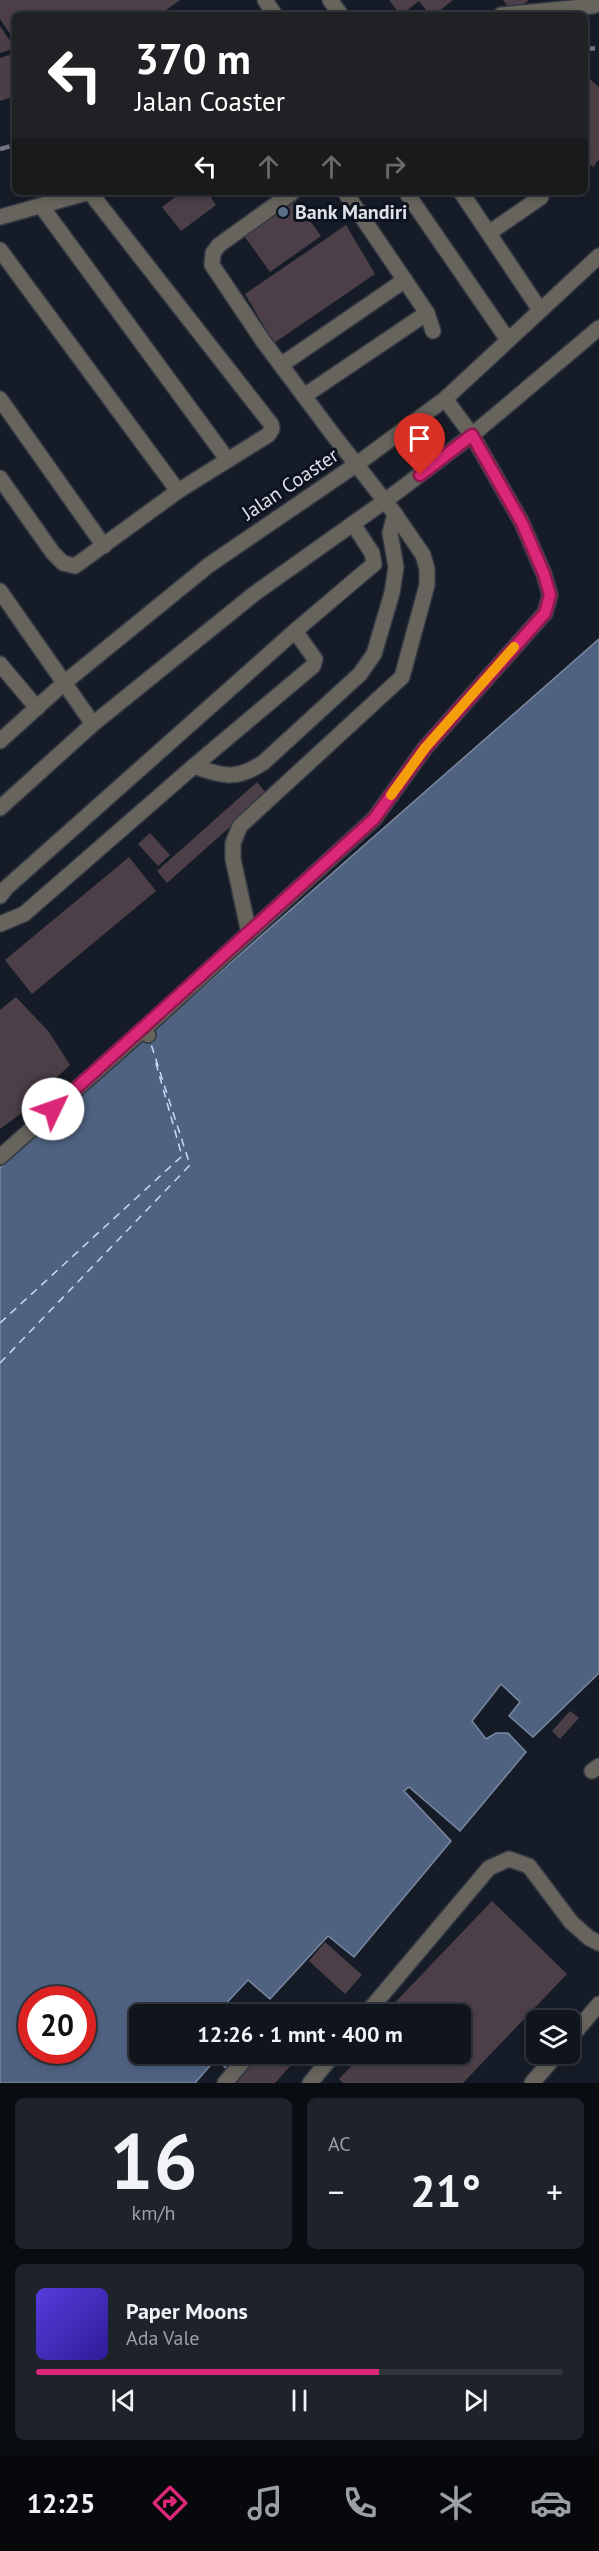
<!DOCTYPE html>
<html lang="id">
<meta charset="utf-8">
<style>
:root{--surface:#10151d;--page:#1e222a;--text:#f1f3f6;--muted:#9c9fa4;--line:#30343b;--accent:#db2777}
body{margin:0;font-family:"PT Sans",sans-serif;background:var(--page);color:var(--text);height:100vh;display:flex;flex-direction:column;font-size:22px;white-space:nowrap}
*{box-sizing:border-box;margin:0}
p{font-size:20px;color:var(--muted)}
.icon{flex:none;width:33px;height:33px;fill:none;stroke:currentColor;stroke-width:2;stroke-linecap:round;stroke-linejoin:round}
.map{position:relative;height:2083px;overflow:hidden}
.panel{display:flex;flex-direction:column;gap:15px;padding:15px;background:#090c10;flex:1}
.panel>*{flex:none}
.banner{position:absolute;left:12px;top:12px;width:576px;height:183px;border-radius:9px;box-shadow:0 3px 9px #0003,0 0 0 2px var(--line);background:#202124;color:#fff;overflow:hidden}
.tools{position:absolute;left:526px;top:2010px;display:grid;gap:12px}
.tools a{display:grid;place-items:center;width:54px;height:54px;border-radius:9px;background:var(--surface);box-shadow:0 3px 9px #0003,0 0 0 2px var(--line);font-size:30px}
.speed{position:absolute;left:18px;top:1986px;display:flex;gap:12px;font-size:30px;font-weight:700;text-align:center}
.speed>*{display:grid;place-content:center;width:78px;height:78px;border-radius:50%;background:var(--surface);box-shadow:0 3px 9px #0003,0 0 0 2px var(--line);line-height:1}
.speed .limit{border:9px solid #d22;background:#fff;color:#111}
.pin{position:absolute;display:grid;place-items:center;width:51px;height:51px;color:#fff;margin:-62px -26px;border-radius:50% 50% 50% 0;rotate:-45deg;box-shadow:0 0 6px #0007}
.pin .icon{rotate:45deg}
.me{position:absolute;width:66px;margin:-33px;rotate:48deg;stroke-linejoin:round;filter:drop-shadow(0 0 4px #0008)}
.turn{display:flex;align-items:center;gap:21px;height:126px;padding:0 24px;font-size:27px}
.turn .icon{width:78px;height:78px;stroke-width:2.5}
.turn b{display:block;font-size:42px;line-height:51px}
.lanes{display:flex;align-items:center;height:57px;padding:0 24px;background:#0003;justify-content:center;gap:30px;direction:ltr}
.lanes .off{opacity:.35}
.big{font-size:45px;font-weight:600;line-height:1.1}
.panel .card{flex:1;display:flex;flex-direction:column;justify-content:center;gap:9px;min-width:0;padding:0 21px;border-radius:9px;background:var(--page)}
.panel .dial{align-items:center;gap:0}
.dial b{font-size:78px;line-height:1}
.song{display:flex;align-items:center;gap:18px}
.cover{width:72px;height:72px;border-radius:9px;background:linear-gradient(135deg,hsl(250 70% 55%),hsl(250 70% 35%))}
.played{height:6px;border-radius:3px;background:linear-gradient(90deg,var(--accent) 65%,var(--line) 65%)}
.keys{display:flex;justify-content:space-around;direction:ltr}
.heat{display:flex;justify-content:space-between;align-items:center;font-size:33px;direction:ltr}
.panel .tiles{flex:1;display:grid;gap:15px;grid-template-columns:1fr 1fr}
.card:last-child{grid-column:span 2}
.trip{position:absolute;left:129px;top:2004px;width:342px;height:60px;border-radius:9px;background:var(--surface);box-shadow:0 3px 9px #0003,0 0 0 2px var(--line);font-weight:600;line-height:60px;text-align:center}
.menu{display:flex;height:96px;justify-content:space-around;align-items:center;background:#06080c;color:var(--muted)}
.menu .icon{width:42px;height:42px}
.menu .selected{color:var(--accent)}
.menu b{font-size:27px;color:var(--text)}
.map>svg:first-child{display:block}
.water{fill:#4f6280;stroke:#7a88a0;stroke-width:1.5;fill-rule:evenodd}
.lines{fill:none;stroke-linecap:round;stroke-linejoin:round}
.ferry{stroke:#c6dbfc;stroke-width:1.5;stroke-dasharray:8 6;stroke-linecap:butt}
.building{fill:#4c3f48}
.minor-casing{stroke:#323842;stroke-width:18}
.minor{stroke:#67635d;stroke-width:15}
.rail{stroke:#717680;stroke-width:4.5;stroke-dasharray:10 10;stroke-linecap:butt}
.route-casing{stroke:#8e194d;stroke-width:15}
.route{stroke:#db2777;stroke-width:10}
.slow{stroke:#f59e0b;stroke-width:10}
.service-dot{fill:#5c6f8a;stroke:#0d131e;stroke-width:2}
.labels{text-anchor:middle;stroke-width:6;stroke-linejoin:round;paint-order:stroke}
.poi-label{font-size:20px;font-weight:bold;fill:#dde1ea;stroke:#0d131e;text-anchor:start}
.street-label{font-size:20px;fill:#dde1ea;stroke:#0d131e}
</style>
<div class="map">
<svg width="599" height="2083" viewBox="0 0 599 2083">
<rect width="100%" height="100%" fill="#161c27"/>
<!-- water -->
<path class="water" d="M599 639V1673L533 1737 509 1716 520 1702 501 1684 472 1721 486 1739 496 1733H508L526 1752 460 1831 409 1787 404 1791 451 1841 354 1957 328 1936 270 1999 248 1980 219 2011 221 2014H140V2054H221L233 2065 228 2070 216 2059 195 2083H0V1168L148 1035ZM32 2000H82V2050H32Z"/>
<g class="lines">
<!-- ferry -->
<g class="ferry">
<path d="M0 1323 182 1156 155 1060"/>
<path d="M0 1363 190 1165 150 1041"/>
</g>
</g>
<!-- building -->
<g class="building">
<path d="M0 0H180L159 15H15V41L0 19Z"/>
<path d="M389 0H453L434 15H430L419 1 401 15Z"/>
<path d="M503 0H529L513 13Z"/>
<path d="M0 26 15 48 0 53Z"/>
<path d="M15 53V96L0 101V58Z"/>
<path d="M585 75 599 87V159L593 167 585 160Z"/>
<path d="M182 192H207L216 205 181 231 162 207Z"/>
<path d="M291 194 321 236 270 272 240 230Z"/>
<path d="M346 225 375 274 274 343 245 294Z"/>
<path d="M257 782 267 794 167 883 157 871Z"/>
<path d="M150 833 170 855 158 866 138 844Z"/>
<path d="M129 857 156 891 32 994 5 960Z"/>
<path d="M16 997 49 1032 70 1065 21 1111 23 1112 0 1129V1010Z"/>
<path d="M570 1711 579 1718 560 1739 552 1731Z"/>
<path d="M492 1901 567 1974 463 2083H343L339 2079 357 2060 351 2054H460V2014H384Z"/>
<path d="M325 1942 362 1975 345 1994 309 1961Z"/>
<path d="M257 2054H301L275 2083H230Z"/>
</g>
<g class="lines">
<defs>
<g id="minor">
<path d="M265 0 275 15"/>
<path d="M330 0 341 15"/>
<path d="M501 15 593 6 599 3"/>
<path d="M345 192 427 313 433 331"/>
<path d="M406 192 508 340"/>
<path d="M461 192 540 310"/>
<path d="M42 207 227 459"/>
<path d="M0 217 86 193 92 195 271 424 272 429 268 435 178 491 75 566 63 563 53 553 0 478"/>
<path d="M489 233 541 197 542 192"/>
<path d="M0 250 178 491"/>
<path d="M281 365 405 280"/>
<path d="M304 396 427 313"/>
<path d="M0 399 104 546"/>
<path d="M0 591 93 724"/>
<path d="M295 631 374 564 372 553 353 524"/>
<path d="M0 664 37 708"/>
<path d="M0 741 64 683 209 565 357 464 445 399 599 256"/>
<path d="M0 808 93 724 254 594 385 501 472 435 599 328"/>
<path d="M0 896 6 888 295 631 315 659 313 666 194 766"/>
<path d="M0 924 24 914 194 766C223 777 238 780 264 762L360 674 374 654 392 593 396 567 390 533 395 514"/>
<path d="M249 933 233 859V843L240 826 402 677 427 585V569L423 555 395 514 331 432 263 341 212 265 213 253 219 245 293 192"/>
<path d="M143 1030 374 819 425 748 545 613 550 595 544 574 522 523 472 435 445 399"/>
<path d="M0 1157 143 1030 148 1035"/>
<path d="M592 1771 599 1766"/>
<path d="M366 2014 489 1868 509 1859 529 1866 571 1922 589 1938 599 1943"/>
<path d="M570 2038 599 2004"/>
<path d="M225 2083 249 2054"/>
<path d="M310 2083 334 2054"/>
<path d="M532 2083 557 2054"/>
</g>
</defs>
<!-- minor casing -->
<use href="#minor" class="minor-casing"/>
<!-- minor -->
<use href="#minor" class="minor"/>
<!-- rail -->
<g class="rail">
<path d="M585 49 599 48"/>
<path d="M0 149 15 145"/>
</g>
</g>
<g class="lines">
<defs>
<path id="route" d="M53 1109 374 819 425 748 545 613 550 595 544 574 522 523 472 435 420 475"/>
</defs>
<!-- route casing -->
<use href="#route" class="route-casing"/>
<!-- route -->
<use href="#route" class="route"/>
<!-- slow -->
<path class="slow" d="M391 795 425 748 514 647"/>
</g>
<!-- markers -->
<circle class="service-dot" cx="283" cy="212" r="6"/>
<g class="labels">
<!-- poi labels -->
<g class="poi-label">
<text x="295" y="219">Bank Mandiri</text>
</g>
<!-- street labels -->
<g class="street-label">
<text transform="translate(290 484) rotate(-34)" y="7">Jalan Coaster</text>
</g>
</g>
</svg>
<div class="tools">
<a><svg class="icon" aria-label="layers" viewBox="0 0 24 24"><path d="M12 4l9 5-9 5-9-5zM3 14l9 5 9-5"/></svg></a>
</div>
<div class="speed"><div class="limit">20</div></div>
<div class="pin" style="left:420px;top:475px;background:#d93025"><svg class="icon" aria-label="arrive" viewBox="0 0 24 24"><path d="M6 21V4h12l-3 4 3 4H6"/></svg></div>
<svg class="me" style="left:53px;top:1109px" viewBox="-20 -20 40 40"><circle r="19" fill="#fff"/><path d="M0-13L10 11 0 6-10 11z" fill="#db2777"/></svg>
<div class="trip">12:26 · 1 mnt · 400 m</div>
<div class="banner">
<div class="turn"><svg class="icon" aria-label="left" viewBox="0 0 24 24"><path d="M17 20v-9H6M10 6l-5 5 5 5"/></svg><div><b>370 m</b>Jalan Coaster</div></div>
<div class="lanes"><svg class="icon" aria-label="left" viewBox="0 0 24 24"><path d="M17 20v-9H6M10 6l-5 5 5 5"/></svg><svg class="icon off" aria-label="ahead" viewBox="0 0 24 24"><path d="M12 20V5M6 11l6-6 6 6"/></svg><svg class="icon off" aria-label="ahead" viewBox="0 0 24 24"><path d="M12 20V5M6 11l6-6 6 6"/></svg><svg class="icon off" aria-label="right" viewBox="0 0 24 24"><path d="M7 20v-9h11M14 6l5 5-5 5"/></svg></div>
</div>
</div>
<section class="panel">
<div class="tiles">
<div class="card dial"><b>16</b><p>km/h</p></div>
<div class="card"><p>AC</p>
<div class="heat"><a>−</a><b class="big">21°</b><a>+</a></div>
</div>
<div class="card">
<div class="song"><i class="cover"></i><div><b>Paper Moons</b><p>Ada Vale</p></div></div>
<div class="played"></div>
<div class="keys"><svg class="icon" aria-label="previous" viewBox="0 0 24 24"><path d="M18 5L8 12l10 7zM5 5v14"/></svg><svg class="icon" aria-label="pause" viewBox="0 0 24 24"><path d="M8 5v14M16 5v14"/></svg><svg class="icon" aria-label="next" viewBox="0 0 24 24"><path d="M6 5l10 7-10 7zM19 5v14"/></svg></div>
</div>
</div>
</section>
<nav class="menu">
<b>12:25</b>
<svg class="icon selected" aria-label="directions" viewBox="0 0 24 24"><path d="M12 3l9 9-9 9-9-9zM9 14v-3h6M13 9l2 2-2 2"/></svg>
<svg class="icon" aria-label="music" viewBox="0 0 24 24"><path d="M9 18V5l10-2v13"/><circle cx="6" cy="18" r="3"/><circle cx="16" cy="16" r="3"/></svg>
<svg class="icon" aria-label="phone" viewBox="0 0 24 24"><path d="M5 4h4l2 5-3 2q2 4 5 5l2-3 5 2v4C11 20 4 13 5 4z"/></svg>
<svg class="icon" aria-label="climate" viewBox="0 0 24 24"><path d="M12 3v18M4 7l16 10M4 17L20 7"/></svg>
<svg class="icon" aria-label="car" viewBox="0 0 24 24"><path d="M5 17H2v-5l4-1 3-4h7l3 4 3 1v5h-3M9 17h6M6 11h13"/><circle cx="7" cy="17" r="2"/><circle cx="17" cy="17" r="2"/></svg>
</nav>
